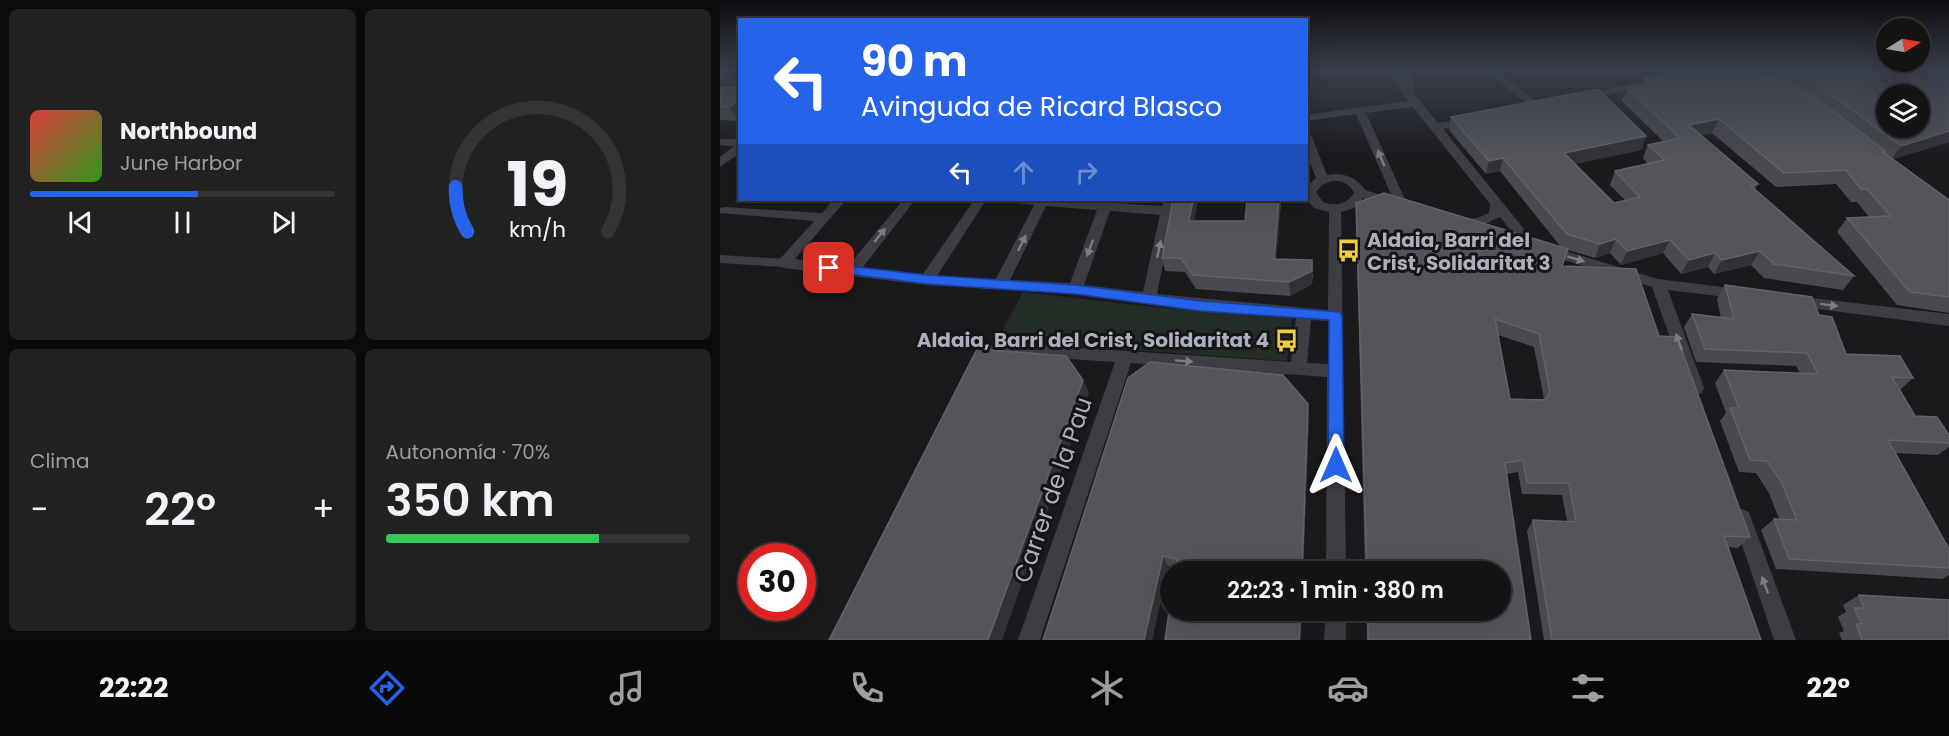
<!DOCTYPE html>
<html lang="es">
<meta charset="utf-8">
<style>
:root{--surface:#141415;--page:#212122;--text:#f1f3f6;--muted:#9d9ea0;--line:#333334;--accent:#2563eb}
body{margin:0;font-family:Poppins,sans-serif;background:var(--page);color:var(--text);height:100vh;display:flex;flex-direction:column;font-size:22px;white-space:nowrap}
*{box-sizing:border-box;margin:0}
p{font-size:20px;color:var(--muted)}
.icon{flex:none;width:33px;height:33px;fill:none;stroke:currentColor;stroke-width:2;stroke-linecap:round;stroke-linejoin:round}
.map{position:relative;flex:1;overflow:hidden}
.details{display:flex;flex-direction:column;gap:9px;padding:9px;background:#0b0b0c;width:720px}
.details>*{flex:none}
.top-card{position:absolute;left:18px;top:18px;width:570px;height:183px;border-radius:0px;box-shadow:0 6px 24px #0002,0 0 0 2px var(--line);background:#2563eb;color:#fff;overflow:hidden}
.needle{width:39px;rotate:79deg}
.buttons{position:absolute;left:1156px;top:18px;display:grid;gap:12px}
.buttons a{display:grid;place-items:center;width:54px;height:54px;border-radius:50%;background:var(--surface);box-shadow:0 6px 24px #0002,0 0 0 2px var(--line);font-size:30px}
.speed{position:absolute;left:18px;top:543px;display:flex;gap:12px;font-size:30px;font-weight:700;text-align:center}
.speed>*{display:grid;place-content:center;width:78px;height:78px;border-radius:50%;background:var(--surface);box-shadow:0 6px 24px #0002,0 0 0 2px var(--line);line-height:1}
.speed .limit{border:9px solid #d22;background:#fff;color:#111}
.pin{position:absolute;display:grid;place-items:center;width:51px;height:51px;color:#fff;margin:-26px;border-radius:12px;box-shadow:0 3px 9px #0006}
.me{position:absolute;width:66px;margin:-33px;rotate:0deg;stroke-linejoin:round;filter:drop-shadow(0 0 4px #0008)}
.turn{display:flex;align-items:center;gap:21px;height:126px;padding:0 24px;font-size:27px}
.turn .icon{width:78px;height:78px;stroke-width:2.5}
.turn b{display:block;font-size:42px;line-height:51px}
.lanes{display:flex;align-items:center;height:57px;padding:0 24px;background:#0003;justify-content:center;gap:30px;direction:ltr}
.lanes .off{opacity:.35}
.big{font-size:45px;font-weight:600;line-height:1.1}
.details .card{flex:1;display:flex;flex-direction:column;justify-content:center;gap:9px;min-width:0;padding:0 21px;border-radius:9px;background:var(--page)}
.details .dial{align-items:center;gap:0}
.dial svg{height:156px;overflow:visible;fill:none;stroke:var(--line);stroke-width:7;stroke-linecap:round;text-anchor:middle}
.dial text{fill:var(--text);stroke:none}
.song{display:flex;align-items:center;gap:18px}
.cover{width:72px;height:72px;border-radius:9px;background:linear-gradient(135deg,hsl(0 70% 55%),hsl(110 70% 35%))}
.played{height:6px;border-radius:3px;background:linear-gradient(90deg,var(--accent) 55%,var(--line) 55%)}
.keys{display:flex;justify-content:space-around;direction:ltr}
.heat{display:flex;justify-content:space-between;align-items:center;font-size:33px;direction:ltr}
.charge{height:9px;border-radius:4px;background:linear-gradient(90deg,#34c759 70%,var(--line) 0)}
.details .tiles{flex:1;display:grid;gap:9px;grid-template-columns:repeat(2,1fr)}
.trip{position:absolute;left:440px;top:561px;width:351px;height:60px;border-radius:30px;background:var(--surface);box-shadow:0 6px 24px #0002,0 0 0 2px var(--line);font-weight:600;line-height:60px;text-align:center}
.tabs{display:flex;height:96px;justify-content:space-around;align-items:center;background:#080808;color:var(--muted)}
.tabs .icon{width:42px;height:42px}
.tabs .active{color:var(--accent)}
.tabs b{font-size:27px;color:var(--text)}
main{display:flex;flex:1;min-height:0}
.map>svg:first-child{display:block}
.green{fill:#242c26}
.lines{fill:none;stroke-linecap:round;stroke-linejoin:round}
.service{stroke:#3d3d43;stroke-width:8}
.minor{fill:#3d3d43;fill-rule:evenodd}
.wall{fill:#494a4e;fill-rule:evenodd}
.shaded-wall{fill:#313235}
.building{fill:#53555a;stroke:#616369;stroke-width:1.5;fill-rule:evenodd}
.oneway{fill:#7b7c85}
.route{fill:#2563eb;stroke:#184099;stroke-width:1.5}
.labels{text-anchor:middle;stroke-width:6;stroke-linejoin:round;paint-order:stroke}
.poi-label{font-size:20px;font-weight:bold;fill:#adafbb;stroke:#151517;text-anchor:start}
.near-street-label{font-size:24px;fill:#adafbb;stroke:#151517}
</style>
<main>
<section class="details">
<div class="tiles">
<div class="card">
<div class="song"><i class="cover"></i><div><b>Northbound</b><p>June Harbor</p></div></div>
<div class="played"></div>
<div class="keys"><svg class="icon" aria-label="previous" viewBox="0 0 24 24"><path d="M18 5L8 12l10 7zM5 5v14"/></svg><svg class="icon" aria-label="pause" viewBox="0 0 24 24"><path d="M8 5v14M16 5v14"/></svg><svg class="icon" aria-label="next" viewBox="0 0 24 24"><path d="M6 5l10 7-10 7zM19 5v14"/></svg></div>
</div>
<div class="card dial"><svg viewBox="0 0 100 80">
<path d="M14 69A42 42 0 1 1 86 69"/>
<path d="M14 69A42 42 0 0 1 8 46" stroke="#2563eb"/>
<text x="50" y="56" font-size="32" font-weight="700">19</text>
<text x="50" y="72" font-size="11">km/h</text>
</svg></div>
<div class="card"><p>Clima</p>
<div class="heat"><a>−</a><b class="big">22°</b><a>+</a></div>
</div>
<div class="card"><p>Autonomía · 70%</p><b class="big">350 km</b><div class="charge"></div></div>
</div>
</section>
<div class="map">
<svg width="1229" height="640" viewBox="0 0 1229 640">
<rect width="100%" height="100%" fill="#1a1a1c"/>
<!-- green -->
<path class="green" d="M303 292 432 307 572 317 567 361 277 340Z"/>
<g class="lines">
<!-- service -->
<path class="service" d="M0 259 64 263"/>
<!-- minor -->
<g class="minor">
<path d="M664 70H674L684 81 683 70H693L695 95 718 123 754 118V122L723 129 817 245 815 248H805L780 217 758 227 735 226 733 223 735 220 757 218 769 213 770 204 693 107 646 113 688 206 682 210 676 206 671 207 643 198 634 208 621 212 626 572H606L607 377 411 363 320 640H298L395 362 274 354 269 352 266 348 269 344 274 342 571 362 576 318 481 310 355 294 207 285 64 268 59 266 57 263 59 260 94 221 0 213V208L5 207 102 213 113 200H126L75 259 128 266 183 200H195L143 267 203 274 254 200H266L217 276 276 279 314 205 295 203 293 200 380 202 381 200H393L392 203 442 206 444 200H456L437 294 608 310 609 212 594 208 586 199V187L596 178 586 153V134L592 137 607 175C623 172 637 177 645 190L673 199 636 114 586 121V115L688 101ZM612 181C621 180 630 184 634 193 627 204 615 207 603 202L596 192 602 185ZM326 206 377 210 350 283 290 280ZM390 211 440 215 423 292 364 285ZM591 320 608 321V364L587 363Z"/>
<path d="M766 70H777L823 107 818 110 814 109Z"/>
<path d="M926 81 930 82V86L864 100 859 97 864 94Z"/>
<path d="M0 139H20V153L0 167V157L14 146 0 145Z"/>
<path d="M826 245 938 279 1027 290 1029 294 1027 298 1022 299 948 290 984 388 982 393 976 395 970 393 968 388 932 287 821 253 819 250Z"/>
<path d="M1075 296 1229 314V326L1075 306 1068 301Z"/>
<path d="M1022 509 1029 512 1031 518 1076 640H1054L1013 518 1015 512Z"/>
<path d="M606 610H626V640H604Z"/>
</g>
</g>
<!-- wall -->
<g class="wall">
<path d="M0 70 20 82V84L14 88 19 121 0 120Z"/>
<path d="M1047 70H1229V142L1173 159 1229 200V313L1177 305 1117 232 1127 218 1149 217 1137 202H1131L1116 184 1056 187 992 133 981 135 1038 184 1035 189 1134 276 1123 290 1044 278 1031 265 994 274 988 267 961 274 943 253 901 265 890 253 875 258 848 250 842 266 939 336 1030 537 1018 548 1008 547 1041 640H824L807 531 813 520 847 521 842 495 802 494 798 472 787 474 811 640H647L646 610H780V572H645L636 217V203L841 247 780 171 766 174 729 130 731 117 926 136 921 150 854 164 894 203 905 200 890 185 895 171 928 164 923 158 928 145 944 142 902 101 907 88 921 86 923 78 1047 77 1054 75ZM1175 82 1182 94H1200V128L1166 85ZM778 335 814 347 824 399H790Z"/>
<path d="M478 200 474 221H525L561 202 556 260 593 274 592 284 570 296 476 289 465 272 445 271 442 258Z"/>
<path d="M1005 285 1099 315 1126 354 1193 378 1180 390 1195 416 1229 435V447L1218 455 1176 453 1229 549V575L1222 579 1056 569 1041 530 1054 519H1059L1049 493 1036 473 1019 472 1000 421 1006 413 995 383 1004 370 1080 373 1076 366 976 362 964 327 972 314 1001 318 997 299Z"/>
<path d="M589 416 583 572H455L456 568 448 566 432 640H323Z"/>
<path d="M1139 595 1229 640H1122L1119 633 1124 631 1118 617 1126 612 1123 605Z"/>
</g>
<!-- shaded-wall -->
<g class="shaded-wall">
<path d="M11 70 20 84 0 99V78Z"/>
<path d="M1181 70H1183L1175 82 1148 92 1156 79Z"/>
<path d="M20 99V120L19 121 9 107Z"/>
<path d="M999 119 992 133 963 138 969 125Z"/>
<path d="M1229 131V142L1171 160 1181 146Z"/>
<path d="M926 136 921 150 840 167 844 153Z"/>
<path d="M783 158 780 171 766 174 769 161Z"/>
<path d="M473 200H478L472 235 469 221Z"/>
<path d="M559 200H560L561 202 555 273 554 259Z"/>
<path d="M896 239 890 253 875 258 880 244Z"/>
<path d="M950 240 943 253 901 265 907 251Z"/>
<path d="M1040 251 1031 265 994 274 1002 260Z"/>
<path d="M995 253 988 267 961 274 969 260Z"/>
<path d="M592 260V284L570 296 569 282Z"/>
<path d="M363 380 369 393 282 640H268Z"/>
<path d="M588 404 589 416 583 572H582Z"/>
<path d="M443 556 448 566 432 640H424Z"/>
<path d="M581 610H582L581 640H579Z"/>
</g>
<!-- building -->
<g class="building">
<path d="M0 70H11L0 78Z"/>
<path d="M970 70H1037L1047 77 1059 74 1117 114 1165 151 1163 152 1229 200V297L1190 292 1127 218 1171 216 1147 189H1141L1126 170 1064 173 999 119 969 125 1038 184 1031 186 1134 276 1054 264 1040 251 1002 260 995 253 969 260 950 240 907 251 896 239 880 244 847 234 783 158 769 161 731 117 878 89 926 136 844 153 894 203 920 197 895 171 945 160 928 145 960 138 907 88 930 84 923 78Z"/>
<path d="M1073 70H1181L1156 79 1180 94H1167V128H1200V108L1207 112 1200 99V94H1198L1185 70H1229V131L1181 146 1128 107Z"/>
<path d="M0 87 20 88V99L9 107H0Z"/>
<path d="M664 193 848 249 842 266 916 269 939 336 957 337 1030 537 1004 536 1041 640H832L813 520 856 522 849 483H807L803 460 785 463 811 640H648V610H780V572H647L636 203ZM775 319 819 334 830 392 826 400 790 399Z"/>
<path d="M453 200H473L469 221H525L527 200H559L554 259 592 260V271L569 282 473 275 461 258H442Z"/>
<path d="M1005 285 1092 297 1099 315 1112 317 1126 354 1180 356 1193 378 1172 377 1195 416 1217 417 1229 435V443L1168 440 1229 549V568L1069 559 1054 519 1077 520 1061 481 1047 461 1030 460 1010 408H1019L1004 370 1098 374 1087 353 985 349 972 314 1014 319Z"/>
<path d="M257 349 346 356 363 380 268 640H109Z"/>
<path d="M430 362 563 375 588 404 582 572H455L457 559 443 556 424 640H323L408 378Z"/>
<path d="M1139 595 1229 600V640H1142L1136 624H1142L1134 608H1144Z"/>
<path d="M450 605V610H581L579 640H445Z"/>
</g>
<!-- one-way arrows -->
<defs><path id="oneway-solid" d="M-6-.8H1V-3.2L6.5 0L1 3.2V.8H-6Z" transform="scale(1.5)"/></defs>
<g class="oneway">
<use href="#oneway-solid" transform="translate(661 158) rotate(-113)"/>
<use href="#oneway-solid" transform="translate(160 235) rotate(-51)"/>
<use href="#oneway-solid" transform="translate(302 243) rotate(-64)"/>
<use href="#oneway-solid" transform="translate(370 248) rotate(110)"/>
<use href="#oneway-solid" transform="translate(439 249) rotate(-78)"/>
<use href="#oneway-solid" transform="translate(856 259) rotate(17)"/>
<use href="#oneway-solid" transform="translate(1109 305) rotate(7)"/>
<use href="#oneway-solid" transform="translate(959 342) rotate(-110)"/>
<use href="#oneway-solid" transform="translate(464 361) rotate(4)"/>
<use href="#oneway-solid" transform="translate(1045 585) rotate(-110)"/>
</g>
<!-- sky -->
<linearGradient id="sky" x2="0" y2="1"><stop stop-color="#0e0e0f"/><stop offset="0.44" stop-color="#383e4b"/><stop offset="1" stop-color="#383e4b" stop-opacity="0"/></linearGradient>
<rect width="1229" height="159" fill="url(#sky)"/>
<!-- route -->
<path class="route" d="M109 264 207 275 355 285 481 301 620 312 622 316 624 465 622 471 616 473 611 471 608 465 609 320 481 311 355 294 207 284 105 271 103 268Z"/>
<!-- icons -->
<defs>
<symbol id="bus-bare" viewBox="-9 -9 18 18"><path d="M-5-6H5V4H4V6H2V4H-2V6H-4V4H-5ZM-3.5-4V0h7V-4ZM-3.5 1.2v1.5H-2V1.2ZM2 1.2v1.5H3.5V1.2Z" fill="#f0ce3e" stroke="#151517" stroke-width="2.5" paint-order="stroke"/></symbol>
</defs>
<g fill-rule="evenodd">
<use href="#bus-bare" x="612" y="234" width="33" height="33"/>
<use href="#bus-bare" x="550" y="324" width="33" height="33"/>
</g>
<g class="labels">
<!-- poi labels -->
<g class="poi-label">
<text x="647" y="247">Aldaia, Barri del<tspan x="647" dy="23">Crist, Solidaritat 3</tspan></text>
<text x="549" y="347" text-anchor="end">Aldaia, Barri del Crist, Solidaritat 4</text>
</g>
<!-- near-street labels -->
<g class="near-street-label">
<text transform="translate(333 490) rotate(-71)" y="8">Carrer de la Pau</text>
</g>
</g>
</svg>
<div class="buttons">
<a><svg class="needle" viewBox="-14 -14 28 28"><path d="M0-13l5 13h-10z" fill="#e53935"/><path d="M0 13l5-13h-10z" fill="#9d9ea0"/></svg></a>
<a><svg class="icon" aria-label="layers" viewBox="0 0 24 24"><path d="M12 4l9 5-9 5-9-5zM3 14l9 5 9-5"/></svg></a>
</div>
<div class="speed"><div class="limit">30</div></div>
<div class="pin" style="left:109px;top:268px;background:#d93025"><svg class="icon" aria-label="arrive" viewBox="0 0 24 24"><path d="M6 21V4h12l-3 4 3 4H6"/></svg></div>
<svg class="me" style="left:616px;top:465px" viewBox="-20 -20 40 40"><path d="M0-17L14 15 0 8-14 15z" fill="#2563eb" stroke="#fff" stroke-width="4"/></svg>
<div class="trip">22:23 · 1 min · 380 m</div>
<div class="top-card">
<div class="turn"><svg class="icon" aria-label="left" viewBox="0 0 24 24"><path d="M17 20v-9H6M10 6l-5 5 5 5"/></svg><div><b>90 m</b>Avinguda de Ricard Blasco</div></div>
<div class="lanes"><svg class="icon" aria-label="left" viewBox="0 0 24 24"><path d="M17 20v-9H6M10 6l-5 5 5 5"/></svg><svg class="icon off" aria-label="ahead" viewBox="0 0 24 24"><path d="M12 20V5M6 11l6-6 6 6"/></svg><svg class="icon off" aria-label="right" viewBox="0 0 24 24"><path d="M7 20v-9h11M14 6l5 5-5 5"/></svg></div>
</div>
</div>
</main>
<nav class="tabs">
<b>22:22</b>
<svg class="icon active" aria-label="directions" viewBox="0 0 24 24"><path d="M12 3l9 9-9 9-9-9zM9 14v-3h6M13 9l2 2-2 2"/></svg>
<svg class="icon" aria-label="music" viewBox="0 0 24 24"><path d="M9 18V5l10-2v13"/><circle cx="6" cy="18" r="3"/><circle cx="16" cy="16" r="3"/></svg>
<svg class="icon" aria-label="phone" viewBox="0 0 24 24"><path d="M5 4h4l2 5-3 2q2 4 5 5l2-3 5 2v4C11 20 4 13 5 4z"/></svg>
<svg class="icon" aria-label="climate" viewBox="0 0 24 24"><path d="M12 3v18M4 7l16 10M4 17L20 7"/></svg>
<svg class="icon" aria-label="car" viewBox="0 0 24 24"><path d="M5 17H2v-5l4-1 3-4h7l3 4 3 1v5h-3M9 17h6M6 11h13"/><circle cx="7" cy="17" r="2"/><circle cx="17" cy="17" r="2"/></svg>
<svg class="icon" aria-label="filters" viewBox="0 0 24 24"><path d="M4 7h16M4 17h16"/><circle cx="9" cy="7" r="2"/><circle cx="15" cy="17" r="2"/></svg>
<b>22°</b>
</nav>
